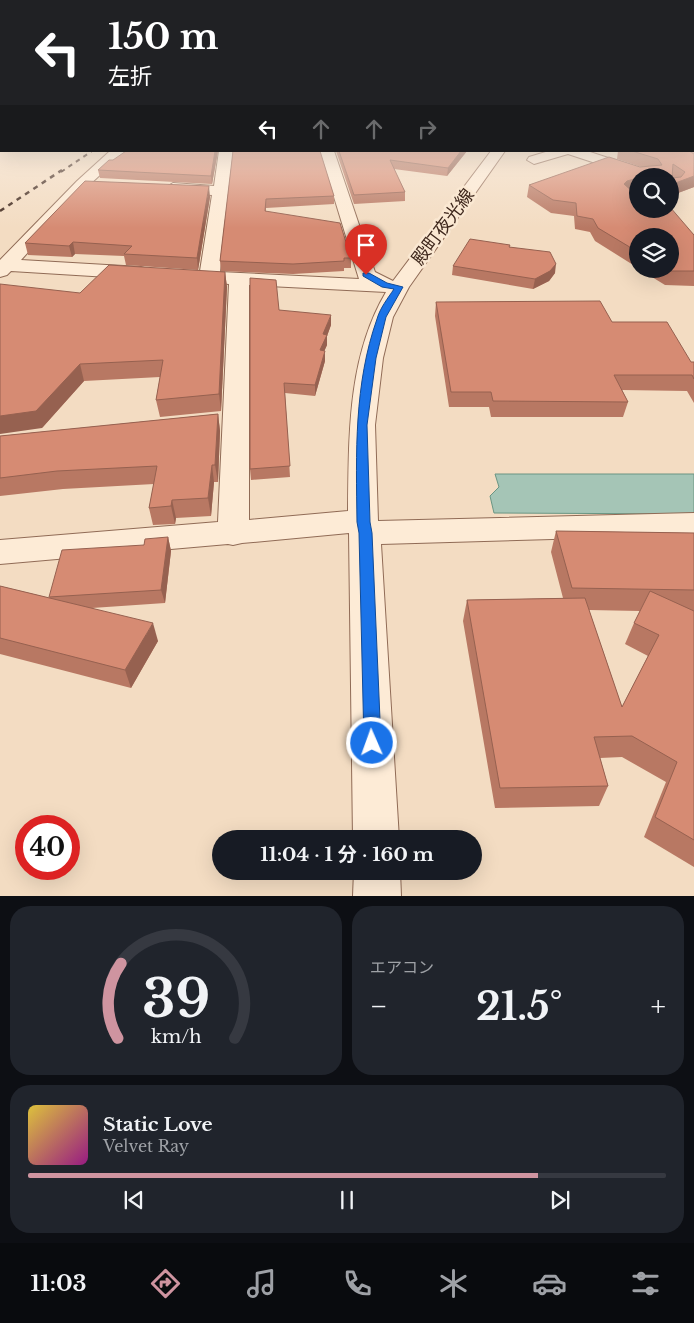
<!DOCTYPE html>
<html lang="ja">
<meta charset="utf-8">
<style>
:root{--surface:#171b24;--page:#20242c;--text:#f1f3f6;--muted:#9ea1a6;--line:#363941;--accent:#cf94a0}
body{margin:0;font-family:"Libre Baskerville","Noto Sans JP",serif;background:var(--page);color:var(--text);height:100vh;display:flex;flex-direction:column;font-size:19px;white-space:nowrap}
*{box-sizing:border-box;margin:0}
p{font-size:16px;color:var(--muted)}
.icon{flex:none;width:28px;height:28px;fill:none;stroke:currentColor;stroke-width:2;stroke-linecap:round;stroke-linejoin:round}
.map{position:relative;height:896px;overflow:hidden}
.details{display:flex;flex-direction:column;gap:10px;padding:10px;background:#0d0f14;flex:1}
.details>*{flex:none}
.banner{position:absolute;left:0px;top:0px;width:695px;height:152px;box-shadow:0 5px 20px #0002;background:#202124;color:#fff;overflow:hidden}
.tools{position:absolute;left:629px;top:168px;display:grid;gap:10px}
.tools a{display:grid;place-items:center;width:50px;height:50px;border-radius:50%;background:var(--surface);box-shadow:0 5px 20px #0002;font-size:25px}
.speed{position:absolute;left:15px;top:815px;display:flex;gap:10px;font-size:25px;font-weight:700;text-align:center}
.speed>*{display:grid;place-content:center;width:65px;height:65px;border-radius:50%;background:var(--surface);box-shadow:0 5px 20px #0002;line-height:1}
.speed .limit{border:8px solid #d22;background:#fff;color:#111}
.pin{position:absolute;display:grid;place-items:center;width:42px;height:42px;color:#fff;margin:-51px -21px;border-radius:50% 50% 50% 0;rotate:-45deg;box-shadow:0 0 5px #0007}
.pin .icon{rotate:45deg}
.me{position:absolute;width:55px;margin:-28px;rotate:358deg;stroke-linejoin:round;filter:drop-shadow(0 0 4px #0008)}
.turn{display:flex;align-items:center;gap:18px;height:105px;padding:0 25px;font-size:22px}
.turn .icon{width:65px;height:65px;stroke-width:2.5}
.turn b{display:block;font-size:35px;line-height:42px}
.lanes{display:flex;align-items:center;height:48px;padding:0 25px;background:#0003;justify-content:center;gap:25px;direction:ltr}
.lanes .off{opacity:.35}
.big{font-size:38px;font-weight:700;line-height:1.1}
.details .card{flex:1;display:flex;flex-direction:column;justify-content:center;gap:8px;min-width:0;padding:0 18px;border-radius:20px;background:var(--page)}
.details .dial{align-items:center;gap:0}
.dial svg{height:130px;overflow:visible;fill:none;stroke:var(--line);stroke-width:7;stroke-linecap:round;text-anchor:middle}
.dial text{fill:var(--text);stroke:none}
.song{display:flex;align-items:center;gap:15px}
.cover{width:60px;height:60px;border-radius:8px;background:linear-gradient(135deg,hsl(50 70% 55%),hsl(310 70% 35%))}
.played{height:5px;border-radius:2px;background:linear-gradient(90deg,var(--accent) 80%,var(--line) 80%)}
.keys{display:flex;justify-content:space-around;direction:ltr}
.heat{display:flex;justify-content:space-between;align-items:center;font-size:28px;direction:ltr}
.details .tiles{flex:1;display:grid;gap:10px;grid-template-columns:1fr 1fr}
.card:last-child{grid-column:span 2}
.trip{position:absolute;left:212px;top:830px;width:270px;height:50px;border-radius:25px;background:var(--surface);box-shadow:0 5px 20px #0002;font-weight:700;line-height:50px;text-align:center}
.menu{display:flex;height:80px;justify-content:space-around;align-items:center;background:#090b0e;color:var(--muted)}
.menu .icon{width:35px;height:35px}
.menu .current{color:var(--accent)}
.menu b{font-size:22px;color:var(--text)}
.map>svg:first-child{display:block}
.water{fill:#a5c5b6;stroke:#6a9583}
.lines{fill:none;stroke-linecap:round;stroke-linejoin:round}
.minor-casing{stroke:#906b56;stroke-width:2}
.minor{fill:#fdebd6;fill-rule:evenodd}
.rail-far1{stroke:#3e271c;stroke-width:2;stroke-dasharray:4.5 4.5;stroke-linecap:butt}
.rail{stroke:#3e271c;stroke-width:2.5;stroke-dasharray:5 5;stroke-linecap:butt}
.wall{fill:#b87863;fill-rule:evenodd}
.shaded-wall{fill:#966150}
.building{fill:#d68b73;stroke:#966150;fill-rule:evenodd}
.route{fill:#1a73e8;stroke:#114b97}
.labels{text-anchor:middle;stroke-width:5;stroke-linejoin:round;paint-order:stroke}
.street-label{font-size:18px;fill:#3e271c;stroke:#fae8d2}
</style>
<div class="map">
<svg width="694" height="896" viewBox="0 0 694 896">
<rect width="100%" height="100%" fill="#f3dcc2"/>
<!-- water -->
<path class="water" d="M495 474H694V514L494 513 490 496 499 487Z"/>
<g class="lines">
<defs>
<g id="minor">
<rect x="0" y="130" width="1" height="8"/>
<path d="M110 151H126L87 187 21 260 141 267 148 269 151 273 148 277 141 279 11 271 7 275 0 277V260L77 181Z"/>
<path d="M219 151H233L220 272 359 279 320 151H334L375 272 393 281 491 151H505L409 287 393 317 383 358 375 425 378 521 694 513V535L381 544 399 839H353L349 533 242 543 233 545 228 544 0 564V540L218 522 229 284 182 280 179 276 182 272 200 271 212 195 173 193 165 188 173 183 214 186ZM249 285 386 292C347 358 349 437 348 511L249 520Z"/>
<path d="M549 151H587L654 173 657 176 638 177 568 154 534 164 527 160 529 157Z"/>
<path d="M354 871H400L401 896H353Z"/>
</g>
</defs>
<!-- minor casing -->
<use href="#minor" class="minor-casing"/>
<!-- minor -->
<use href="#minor" class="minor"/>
<!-- rail-far1 -->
<path class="rail-far1" d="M61 172 92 151"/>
<!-- rail -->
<path class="rail" d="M0 211 62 170"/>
</g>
<!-- wall -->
<g class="wall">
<path d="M694 103V187L670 196V176H638V190L632 191 694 235V286L665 285 639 269H670L638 236V268L595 241 590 232 575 229 574 216 551 213 527 197 529 185 641 167 617 159 618 151H694Z"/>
<path d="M218 151 212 184 100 178 98 170 113 160Z"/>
<path d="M233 151 334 196V204L266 208V211L351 258V268H344V271L293 274 221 271 220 261Z"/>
<path d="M336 151H467L447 176 394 169 405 192V201L354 204Z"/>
<path d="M210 197 198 270 126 265 124 256 75 254 72 257 28 255 25 243Z"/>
<path d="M510 247 555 273 549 281 533 289 452 275 453 266Z"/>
<path d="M225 272 227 287 221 411 160 417 156 400 160 377 84 381 42 428 80 293Z"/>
<path d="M436 302 612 322 691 362H694V403L687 391 622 390 628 402 623 417H491L489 407H449L435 316Z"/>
<path d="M279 310 331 325 327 336V345L324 351 325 361 315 396 285 393 290 477 251 480 250 469Z"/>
<path d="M218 414 220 431 218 482H214L211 516 176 518 175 524 153 525 149 508 154 484 63 489 0 496V436Z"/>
<path d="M556 531 694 533V867L644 837 666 782 622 757 600 758 608 786 599 806 495 808 463 621 467 600 563 598 551 552ZM589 610 640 611 634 623 625 644 648 656 622 707Z"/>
<path d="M168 537 171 551 165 603 92 608 158 641 131 688 0 654V586L50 598 49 597 144 545Z"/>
</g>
<!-- shaded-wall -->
<g class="shaded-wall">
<path d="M215 151H218L212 184 211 176Z"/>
<path d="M461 151H467L447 176 448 168Z"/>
<path d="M694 176V187L670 196V185Z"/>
<path d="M638 178V190L624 193V184L627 181Z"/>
<path d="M209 186 210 197 198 270 197 258Z"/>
<path d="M73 242 75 254 72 257 69 246Z"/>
<path d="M556 264 555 273 549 281 533 289 535 279Z"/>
<path d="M225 272 227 287 221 411 219 394Z"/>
<path d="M331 315V325L327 336V345L320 361V350L323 334Z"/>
<path d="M325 351V361L315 396V385Z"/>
<path d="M80 364 84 381 42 428 0 434V416Z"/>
<path d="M218 414 220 431 218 482 215 465Z"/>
<path d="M212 465 214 482 211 516 208 498Z"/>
<path d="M172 500 176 518 175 524 171 506Z"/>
<path d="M168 537 171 551 165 603 161 590Z"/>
<path d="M153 623 158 641 131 688 125 670Z"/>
</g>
<!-- building -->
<g class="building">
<path d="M0 103H1V121L0 122Z"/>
<path d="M126 151H215L211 176 98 170 109 160H113Z"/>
<path d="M233 151H320L334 196 266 199 265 211 340 223 351 258H344V261L293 264 220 261Z"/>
<path d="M339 151H461L448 168 390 160 405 192 354 195Z"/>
<path d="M632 151H689L694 154V176L670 185V176H638V178L627 181 624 184 633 192 638 191V209H670V207L694 235V271H669L665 269H670V236H638V252L598 228 593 219 577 216 576 203 553 200 529 185 609 157 640 167 662 165 658 159ZM673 164 685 172 681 177 672 178Z"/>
<path d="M85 181 209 186 197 258 124 254 132 246 73 242 69 246 25 243Z"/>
<path d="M470 239 510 245 509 247 550 252 556 264 550 271 535 279 453 266Z"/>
<path d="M109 265 225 272 219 394 156 400 163 360 80 364 36 411 0 416V284L80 293Z"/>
<path d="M250 278 276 280 279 310 331 315 323 334 327 335 320 350 325 351 315 385 284 383 290 466 250 469Z"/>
<path d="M600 301 612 322H667L691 362H694V379L692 375H614L628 402 493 401 491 392H451L436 302Z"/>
<path d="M218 414 215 465H212L208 498 172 500 171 506 149 508 157 466 57 471 0 478V436Z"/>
<path d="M556 531 694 533V590L572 588Z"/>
<path d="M168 537 161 590 49 597 62 550 144 545 145 539Z"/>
<path d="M0 586 153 623 125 670 0 638Z"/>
<path d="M650 591 694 611V840L655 817 677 762 632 736 594 737 608 786 500 788 467 600 585 598 622 707 659 635 634 623Z"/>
</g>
<!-- sky -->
<linearGradient id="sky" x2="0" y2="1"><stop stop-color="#8dbbd4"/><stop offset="0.45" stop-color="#faefe4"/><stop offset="1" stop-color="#faefe4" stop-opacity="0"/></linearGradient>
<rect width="694" height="228" fill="url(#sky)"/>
<!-- route -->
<path class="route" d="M363 273H369L387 283 403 287 386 317 376 358 367 425 370 522 372 533 381 743 378 749 372 751 366 749 364 743 359 533 357 522C356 453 354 384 377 319 380 308 388 298 394 289L382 287 363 276Z"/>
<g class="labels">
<!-- street labels -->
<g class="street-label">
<text transform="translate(443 227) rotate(-53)" y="6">殿町夜光線</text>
</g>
</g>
</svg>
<div class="tools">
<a><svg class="icon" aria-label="search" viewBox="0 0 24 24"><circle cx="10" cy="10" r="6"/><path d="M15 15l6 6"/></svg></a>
<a><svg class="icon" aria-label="layers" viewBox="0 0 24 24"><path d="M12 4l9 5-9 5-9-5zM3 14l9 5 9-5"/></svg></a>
</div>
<div class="speed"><div class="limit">40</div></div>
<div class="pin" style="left:366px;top:275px;background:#d93025"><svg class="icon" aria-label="arrive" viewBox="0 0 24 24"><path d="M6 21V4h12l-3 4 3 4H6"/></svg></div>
<svg class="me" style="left:372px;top:743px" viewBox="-20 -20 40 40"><circle r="17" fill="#1a73e8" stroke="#fff" stroke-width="3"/><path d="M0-11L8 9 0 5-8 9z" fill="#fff"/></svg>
<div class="trip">11:04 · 1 分 · 160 m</div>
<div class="banner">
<div class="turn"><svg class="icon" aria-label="left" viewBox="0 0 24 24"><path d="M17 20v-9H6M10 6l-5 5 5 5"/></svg><div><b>150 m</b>左折</div></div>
<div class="lanes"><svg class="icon" aria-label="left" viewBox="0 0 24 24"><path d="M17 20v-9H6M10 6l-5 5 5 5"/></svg><svg class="icon off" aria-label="ahead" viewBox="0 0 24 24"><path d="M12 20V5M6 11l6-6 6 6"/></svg><svg class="icon off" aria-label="ahead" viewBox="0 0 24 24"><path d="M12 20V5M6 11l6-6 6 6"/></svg><svg class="icon off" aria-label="right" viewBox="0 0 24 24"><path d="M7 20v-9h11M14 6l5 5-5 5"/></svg></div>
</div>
</div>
<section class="details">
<div class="tiles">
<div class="card dial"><svg viewBox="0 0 100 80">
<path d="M14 69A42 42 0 1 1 86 69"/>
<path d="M14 69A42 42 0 0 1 16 23" stroke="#cf94a0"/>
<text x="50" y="56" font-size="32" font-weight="700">39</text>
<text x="50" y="72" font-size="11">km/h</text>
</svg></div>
<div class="card"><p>エアコン</p>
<div class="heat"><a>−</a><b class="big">21.5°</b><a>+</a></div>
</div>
<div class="card">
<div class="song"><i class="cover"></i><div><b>Static Love</b><p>Velvet Ray</p></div></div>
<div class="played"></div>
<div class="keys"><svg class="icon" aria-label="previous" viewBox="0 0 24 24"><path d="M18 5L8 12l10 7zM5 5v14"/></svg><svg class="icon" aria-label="pause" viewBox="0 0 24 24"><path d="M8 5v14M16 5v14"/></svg><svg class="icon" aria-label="next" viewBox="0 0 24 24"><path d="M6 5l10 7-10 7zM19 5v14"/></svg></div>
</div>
</div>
</section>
<nav class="menu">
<b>11:03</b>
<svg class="icon current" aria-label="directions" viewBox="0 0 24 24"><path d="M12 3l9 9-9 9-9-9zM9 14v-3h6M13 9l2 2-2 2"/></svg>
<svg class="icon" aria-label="music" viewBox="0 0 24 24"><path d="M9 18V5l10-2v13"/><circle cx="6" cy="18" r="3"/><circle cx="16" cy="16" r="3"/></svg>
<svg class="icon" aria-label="phone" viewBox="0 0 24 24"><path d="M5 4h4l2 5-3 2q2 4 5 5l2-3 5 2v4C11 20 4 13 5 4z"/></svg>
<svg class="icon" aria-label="climate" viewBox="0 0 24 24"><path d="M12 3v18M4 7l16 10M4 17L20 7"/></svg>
<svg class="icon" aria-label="car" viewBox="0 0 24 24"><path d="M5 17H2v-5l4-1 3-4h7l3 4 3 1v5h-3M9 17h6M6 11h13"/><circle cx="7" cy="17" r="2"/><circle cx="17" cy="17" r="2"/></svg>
<svg class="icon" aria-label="filters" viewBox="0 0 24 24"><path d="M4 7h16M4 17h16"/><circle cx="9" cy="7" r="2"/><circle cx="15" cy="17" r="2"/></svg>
</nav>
